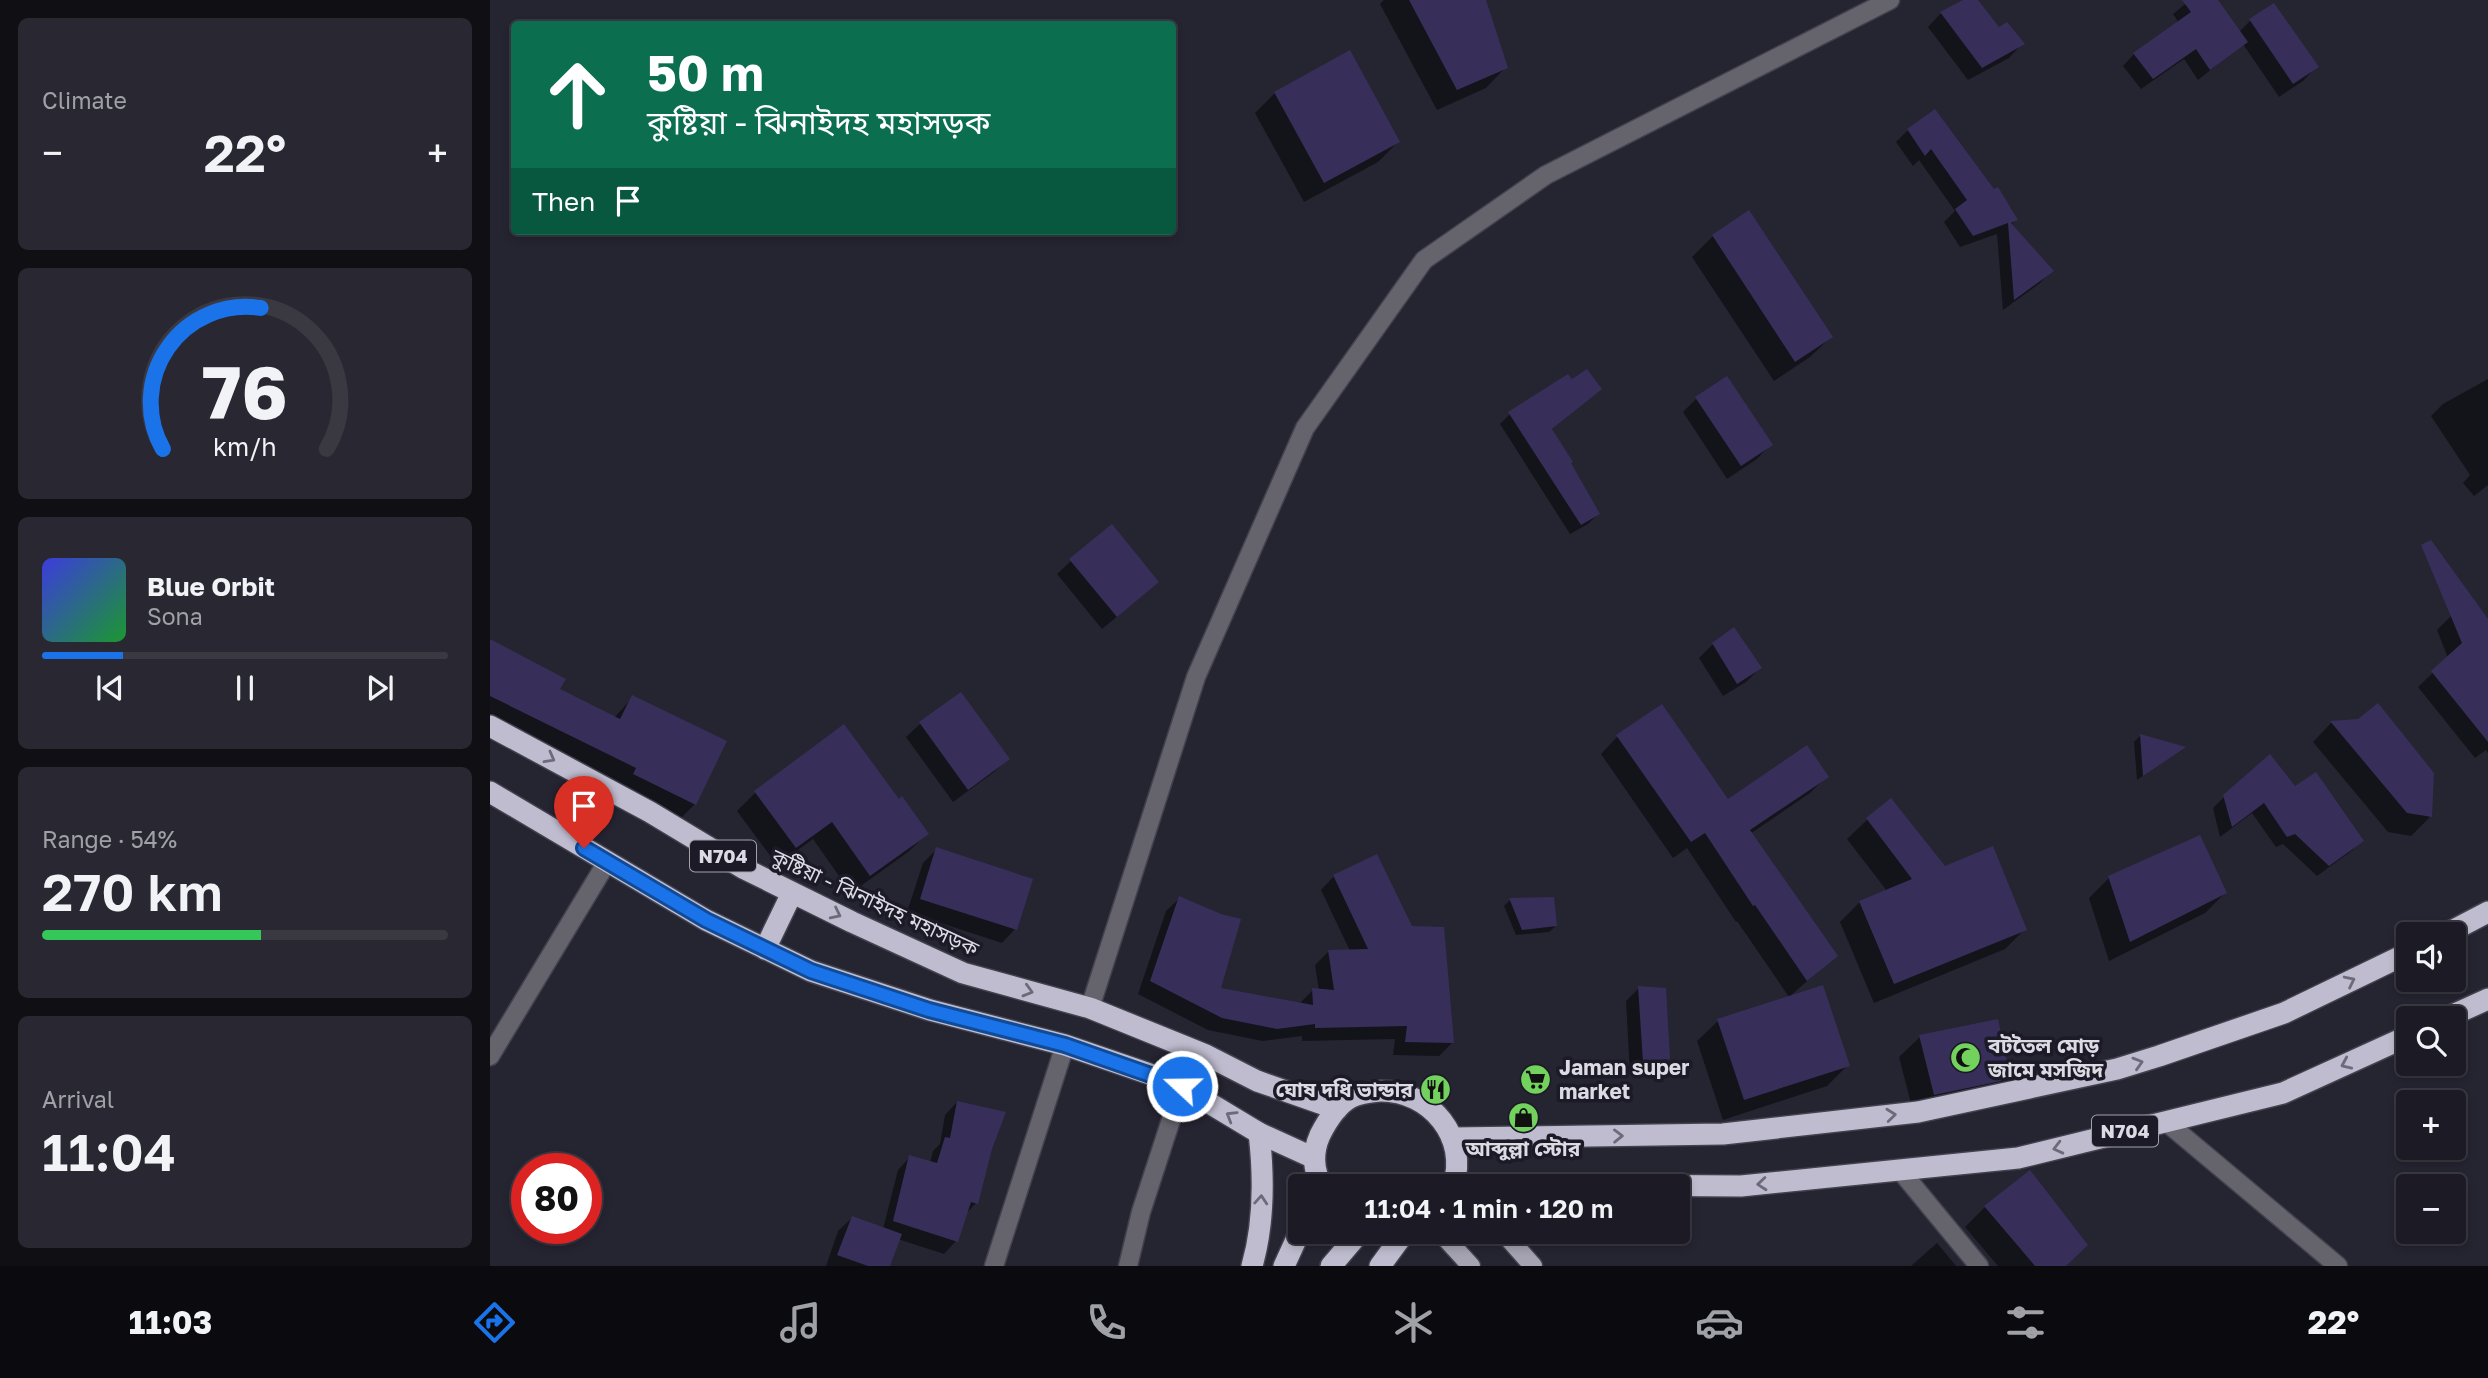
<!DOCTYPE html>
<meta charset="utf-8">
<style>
:root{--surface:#1c1b25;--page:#292832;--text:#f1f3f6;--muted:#a0a1a7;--line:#3a3942;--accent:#1a73e8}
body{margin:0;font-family:"Golos Text","Noto Sans Bengali",sans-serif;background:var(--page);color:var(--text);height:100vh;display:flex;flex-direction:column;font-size:26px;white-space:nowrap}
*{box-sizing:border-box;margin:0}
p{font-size:23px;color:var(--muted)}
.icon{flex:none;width:38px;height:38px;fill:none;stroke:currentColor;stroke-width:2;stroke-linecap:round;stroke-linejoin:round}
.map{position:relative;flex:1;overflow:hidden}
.details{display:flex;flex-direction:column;gap:18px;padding:18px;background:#0f0f14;width:490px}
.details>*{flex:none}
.hud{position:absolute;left:21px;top:21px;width:665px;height:214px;border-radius:7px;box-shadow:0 4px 10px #0003,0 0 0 2px var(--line);background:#0b6e4f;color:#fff;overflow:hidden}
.controls{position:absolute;left:1906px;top:922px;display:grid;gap:14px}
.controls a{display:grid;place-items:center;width:70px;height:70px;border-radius:7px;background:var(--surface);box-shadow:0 4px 10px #0003,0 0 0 2px var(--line);font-size:35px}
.speed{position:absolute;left:21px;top:1153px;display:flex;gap:14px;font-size:35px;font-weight:700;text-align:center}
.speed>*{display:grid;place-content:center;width:91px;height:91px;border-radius:50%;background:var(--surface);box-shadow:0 4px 10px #0003,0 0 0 2px var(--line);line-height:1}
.speed .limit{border:10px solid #d22;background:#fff;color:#111}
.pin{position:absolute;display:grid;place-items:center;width:60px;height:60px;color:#fff;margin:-72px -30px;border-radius:50% 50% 50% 0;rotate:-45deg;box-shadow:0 0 7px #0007}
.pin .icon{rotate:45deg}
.me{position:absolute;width:77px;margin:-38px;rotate:291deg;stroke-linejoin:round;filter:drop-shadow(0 0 5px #0008)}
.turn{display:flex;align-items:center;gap:24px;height:147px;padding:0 21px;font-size:32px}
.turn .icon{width:91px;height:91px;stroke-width:2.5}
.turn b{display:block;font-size:49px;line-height:60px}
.then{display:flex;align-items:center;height:66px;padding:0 21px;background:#0003;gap:14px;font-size:26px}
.big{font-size:52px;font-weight:600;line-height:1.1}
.details .card{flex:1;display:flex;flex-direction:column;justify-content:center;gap:10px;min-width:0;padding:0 24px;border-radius:10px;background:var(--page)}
.details .dial{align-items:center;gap:0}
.dial svg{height:182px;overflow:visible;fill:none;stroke:var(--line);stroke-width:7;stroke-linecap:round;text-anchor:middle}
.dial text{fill:var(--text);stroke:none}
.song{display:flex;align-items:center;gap:21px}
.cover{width:84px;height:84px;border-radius:10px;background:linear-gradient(135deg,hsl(240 70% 55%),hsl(130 70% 35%))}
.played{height:7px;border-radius:4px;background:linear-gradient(90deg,var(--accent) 20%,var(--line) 20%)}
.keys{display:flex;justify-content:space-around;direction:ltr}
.heat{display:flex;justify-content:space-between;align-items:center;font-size:38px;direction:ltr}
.charge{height:10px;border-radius:5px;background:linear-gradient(90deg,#34c759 54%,var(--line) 0)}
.trip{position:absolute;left:798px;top:1174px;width:402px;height:70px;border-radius:7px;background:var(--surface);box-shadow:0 4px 10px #0003,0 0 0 2px var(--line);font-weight:600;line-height:70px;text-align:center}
.menu{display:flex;height:112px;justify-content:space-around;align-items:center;background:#0b0b0f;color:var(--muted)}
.menu .icon{width:49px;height:49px}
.menu .current{color:var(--accent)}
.menu b{font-size:32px;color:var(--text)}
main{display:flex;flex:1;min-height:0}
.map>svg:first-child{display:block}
.shadow{fill:#0007}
.building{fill:#372f5a}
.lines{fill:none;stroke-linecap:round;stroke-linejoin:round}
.minor-casing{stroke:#42414e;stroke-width:21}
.major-casing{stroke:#42414e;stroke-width:21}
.highway-casing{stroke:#42414e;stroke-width:24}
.minor{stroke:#65646c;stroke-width:18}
.major{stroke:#a5a3b2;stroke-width:18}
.highway{stroke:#bebcce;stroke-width:21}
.oneway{stroke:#6d6b7a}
.route-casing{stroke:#114b97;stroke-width:18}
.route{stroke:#1a73e8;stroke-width:12}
.labels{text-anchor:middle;stroke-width:7;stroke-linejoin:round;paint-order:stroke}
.shield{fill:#1c1a27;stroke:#a2a1ab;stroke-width:2}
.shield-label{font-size:19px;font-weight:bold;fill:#dcdbe4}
.street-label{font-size:21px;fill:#dcdbe4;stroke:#1c1a27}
.poi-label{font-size:21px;font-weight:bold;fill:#dcdbe4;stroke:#1c1a27;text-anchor:start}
</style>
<main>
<section class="details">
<div class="card"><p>Climate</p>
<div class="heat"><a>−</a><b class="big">22°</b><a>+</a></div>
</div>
<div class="card dial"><svg viewBox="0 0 100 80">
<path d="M14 69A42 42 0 1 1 86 69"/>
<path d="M14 69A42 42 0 0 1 57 7" stroke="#1a73e8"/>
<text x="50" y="56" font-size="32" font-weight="700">76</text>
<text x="50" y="72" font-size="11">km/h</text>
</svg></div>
<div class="card">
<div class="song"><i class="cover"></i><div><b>Blue Orbit</b><p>Sona</p></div></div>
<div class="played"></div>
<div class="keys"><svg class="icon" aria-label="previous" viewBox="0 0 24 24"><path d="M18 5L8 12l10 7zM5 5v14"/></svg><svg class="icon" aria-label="pause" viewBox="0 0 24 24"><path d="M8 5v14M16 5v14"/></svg><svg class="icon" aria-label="next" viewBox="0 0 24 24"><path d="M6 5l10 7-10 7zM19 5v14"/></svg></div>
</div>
<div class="card"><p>Range · 54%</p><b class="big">270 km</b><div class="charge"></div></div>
<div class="card"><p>Arrival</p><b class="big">11:04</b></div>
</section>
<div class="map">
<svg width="1998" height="1266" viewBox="0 0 1998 1266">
<rect width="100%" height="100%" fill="#252431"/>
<!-- shadow -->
<g class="shadow">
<path d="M894 0H994L1016 67 996 88 947 110 890 4Z"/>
<path d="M1477 0H1486L1508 29 1532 44 1519 58 1478 80 1438 27 1451 13Z"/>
<path d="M1700 0H1726L1749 32 1760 21 1783 5 1826 67 1813 81 1789 97 1753 44 1708 80 1694 59 1651 89 1633 66 1644 54 1689 23 1683 14Z"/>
<path d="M785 93 908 142 888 162 814 202 765 113Z"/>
<path d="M1444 111 1526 220 1521 225 1561 271 1550 283 1513 310 1507 234 1470 247 1454 222 1465 211 1429 160 1423 166 1406 142 1418 130Z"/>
<path d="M1259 213 1341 337 1320 357 1284 381 1202 257 1223 236Z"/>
<path d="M1998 379V485L1984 496 1973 483 1980 475 1941 416 1953 404Z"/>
<path d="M1082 381 1110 389 1061 430 1108 514 1098 524 1080 534 1010 424 1020 414Z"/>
<path d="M1206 399 1280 445 1267 459 1237 479 1193 412Z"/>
<path d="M581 561 653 595 612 629 567 574Z"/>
<path d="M1961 616 1998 622V753L1996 750 1985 758 1928 687 1958 658 1947 630Z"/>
<path d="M0 639 68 690 124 718 143 697 205 804 189 820 128 790 131 784 0 719Z"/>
<path d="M1223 644 1270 668 1256 682 1233 696 1209 658Z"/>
<path d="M470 694 518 759 504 772 463 802 416 737 430 724Z"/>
<path d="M1868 720 1940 817 1921 836 1898 832 1823 742 1841 723Z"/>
<path d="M353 727 408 801 437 834 418 852 361 893 323 839 287 865 247 811 265 793Z"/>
<path d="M1650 736 1692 748 1647 780 1644 742Z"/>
<path d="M1127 737 1238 802 1337 776 1320 793 1260 834 1346 956 1299 997 1247 921 1246 922 1197 848 1183 858 1111 754Z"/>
<path d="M1804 788 1872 841 1860 852 1827 876 1793 844 1786 847 1762 813 1730 837 1723 808 1734 797Z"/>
<path d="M1401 801 1454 868 1535 929 1515 949 1384 1003 1350 922 1370 902 1397 891 1357 839 1377 820Z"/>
<path d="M447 849 525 929 512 943 417 912 433 863Z"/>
<path d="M844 876 962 1043 949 1056 903 1055 905 1039 812 1041V1036L773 1041 718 1030 648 994 676 911 690 898 729 990 809 1004 823 990 829 991 825 965 838 952 860 951 831 890Z"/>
<path d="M1619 878 1735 893 1715 913 1619 961 1599 898Z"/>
<path d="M1020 900 1066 926 1059 932 1026 935 1014 906Z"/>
<path d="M1149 988 1178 1058 1165 1072 1140 1075 1136 1001Z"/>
<path d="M1228 1021 1358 1065 1337 1086 1233 1120 1207 1041Z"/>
<path d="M1430 1037 1519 1078 1498 1098 1424 1115 1409 1057Z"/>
<path d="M467 1102 500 1149 486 1203 475 1215 466 1241 454 1254 408 1239 398 1266H336L348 1231 362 1218 393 1229 408 1170 420 1157 440 1163 443 1151 450 1144 455 1115Z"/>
<path d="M1495 1207 1575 1266H1508L1475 1227Z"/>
<path d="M1447 1243 1466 1266H1421Z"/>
</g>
<!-- building -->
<g class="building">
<path d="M919 0H996L1018 68 967 90Z"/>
<path d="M1473 0H1488L1509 27 1517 22 1535 44 1492 68 1450 12Z"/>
<path d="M1692 0H1728L1758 42 1720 70 1706 49 1663 79 1643 53 1701 12Z"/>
<path d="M1784 3 1829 67 1803 84 1759 19Z"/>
<path d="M860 50 910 142 834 183 784 92Z"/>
<path d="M1445 109 1504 189 1508 187 1528 220 1521 223 1564 271 1524 300 1518 223 1483 236 1465 209 1477 200 1441 149 1435 156 1417 129Z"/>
<path d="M1259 210 1343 337 1305 362 1222 235Z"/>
<path d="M1097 369 1112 389 1062 429 1083 462 1081 463 1110 514 1091 525 1018 412 1078 374 1082 379Z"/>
<path d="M1237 376 1283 445 1251 466 1205 397Z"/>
<path d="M622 524 669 582 627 617 579 559Z"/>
<path d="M1941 540 1998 619V742L1941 671 1972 643 1931 545Z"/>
<path d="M1244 627 1272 668 1247 684 1222 643Z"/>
<path d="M0 639 76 679 70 689 130 719 142 695 237 741 206 805 143 774 146 768 0 696Z"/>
<path d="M471 692 520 759 478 790 429 722Z"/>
<path d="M1888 703 1944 773 1942 817 1917 813 1840 721 1868 719Z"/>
<path d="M1172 704 1238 799 1317 745 1339 777 1260 830 1348 956 1317 981 1265 905 1263 906 1215 833 1201 842 1126 735Z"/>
<path d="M354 724 409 799 412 796 439 834 380 876 342 822 306 848 264 791Z"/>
<path d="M1650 734 1696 747 1653 776Z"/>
<path d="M1780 754 1805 786 1826 772 1874 841 1839 866 1805 834 1797 837 1774 803 1742 827 1733 795Z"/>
<path d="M1401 798 1455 866 1503 846 1537 930 1404 984 1369 901 1422 879 1376 818Z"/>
<path d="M1710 835 1737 893 1640 942 1618 876Z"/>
<path d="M446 847 543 879 527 930 430 899Z"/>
<path d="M887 854 922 926 954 927 964 1043 915 1042 917 1026 825 1028V1024L787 1029 732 1018 660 981 689 896 731 914 751 919 731 988 823 1005 822 988 844 990 838 950 878 949 843 875Z"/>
<path d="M1064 897 1067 926 1032 930 1019 898Z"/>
<path d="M1333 985 1360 1066 1254 1100 1227 1019Z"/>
<path d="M1148 986 1176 988 1180 1059 1153 1062Z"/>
<path d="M1508 1019 1521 1079 1444 1095 1429 1035Z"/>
<path d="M467 1101 516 1112 502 1149 488 1204 481 1202 468 1242 403 1221 419 1155 447 1163 455 1137 460 1138Z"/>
<path d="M1540 1170 1598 1245 1576 1266H1545L1494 1206Z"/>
<path d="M362 1216 412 1234 400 1266H378L347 1255Z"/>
</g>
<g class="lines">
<defs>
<g id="minor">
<path d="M600 1008 706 677 815 428 934 260 1056 175 1400 0"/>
<path d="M0 1056 117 862"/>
<path d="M1675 1121 1848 1266"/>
<path d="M1410 1170 1489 1266"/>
<path d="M504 1266 575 1045"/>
<path d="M638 1266 651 1212 692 1086"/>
</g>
<g id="major">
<path d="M950 1232 981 1266"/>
<path d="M1013 1232 1043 1266"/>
</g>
<g id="highway">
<path d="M0 726 160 812 253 868 362 922 473 973 600 1008 716 1055 767 1081 847 1109"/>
<path d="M0 792 216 920 321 971 440 1010 575 1045 686 1083 769 1133 824 1158"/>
<path d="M1956 934 1998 912"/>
<path d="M275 949 302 893"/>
<path d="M1956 1018 1998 999"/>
<path d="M962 1138 1233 1134 1428 1112 1627 1069 1669 1056 1794 1013 1918 953"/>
<path d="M965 1184 1251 1186 1528 1158 1793 1093 1918 1036"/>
<path d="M832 1186C823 1170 822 1153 830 1135 837 1121 846 1106 860 1098 869 1093 881 1092 891 1091 941 1091 979 1138 963 1186"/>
<path d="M762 1266C774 1224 774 1176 769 1133"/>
<path d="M794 1266 810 1231"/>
<path d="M841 1266 870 1232"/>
<path d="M890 1266 915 1232"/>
</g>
</defs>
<!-- minor casing -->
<use href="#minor" class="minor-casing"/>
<!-- major casing -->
<use href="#major" class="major-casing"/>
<!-- highway casing -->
<use href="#highway" class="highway-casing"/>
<!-- minor -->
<use href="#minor" class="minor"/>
<!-- major -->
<use href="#major" class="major"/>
<!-- highway -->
<use href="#highway" class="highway"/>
</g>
<!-- one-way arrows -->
<defs><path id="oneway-chevron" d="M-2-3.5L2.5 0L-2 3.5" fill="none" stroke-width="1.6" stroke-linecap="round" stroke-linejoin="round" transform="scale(1.75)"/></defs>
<g class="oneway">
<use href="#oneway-chevron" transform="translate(60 758) rotate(29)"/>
<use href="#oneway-chevron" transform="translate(346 914) rotate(26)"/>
<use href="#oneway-chevron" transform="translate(1860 981) rotate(-26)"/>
<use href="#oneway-chevron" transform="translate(538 991) rotate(16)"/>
<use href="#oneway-chevron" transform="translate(1648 1063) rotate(-17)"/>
<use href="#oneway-chevron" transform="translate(1856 1064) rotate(156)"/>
<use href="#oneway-chevron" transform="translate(1401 1115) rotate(-6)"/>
<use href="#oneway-chevron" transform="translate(741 1116) rotate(-149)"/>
<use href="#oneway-chevron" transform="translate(1128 1136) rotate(-1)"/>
<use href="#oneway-chevron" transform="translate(1568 1148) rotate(166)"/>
<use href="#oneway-chevron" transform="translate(1272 1184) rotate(175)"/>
<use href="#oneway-chevron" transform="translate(771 1200) rotate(-86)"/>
</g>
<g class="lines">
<defs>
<path id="route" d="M94 848 216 920 321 971 439 1010 575 1045 692 1086"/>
</defs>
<!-- route casing -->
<use href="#route" class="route-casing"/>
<!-- route -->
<use href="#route" class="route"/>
</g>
<!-- icons -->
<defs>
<symbol id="mosque-disc" viewBox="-11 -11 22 22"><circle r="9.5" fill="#72d25d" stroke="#1c1a27"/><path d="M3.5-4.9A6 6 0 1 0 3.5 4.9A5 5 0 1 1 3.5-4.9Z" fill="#111"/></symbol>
<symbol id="supermarket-disc" viewBox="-11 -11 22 22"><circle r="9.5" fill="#72d25d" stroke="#1c1a27"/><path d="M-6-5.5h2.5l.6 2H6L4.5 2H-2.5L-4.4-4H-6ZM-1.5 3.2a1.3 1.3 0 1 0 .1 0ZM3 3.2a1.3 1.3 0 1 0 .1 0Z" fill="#111"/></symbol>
<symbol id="restaurant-disc" viewBox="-11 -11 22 22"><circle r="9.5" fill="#72d25d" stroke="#1c1a27"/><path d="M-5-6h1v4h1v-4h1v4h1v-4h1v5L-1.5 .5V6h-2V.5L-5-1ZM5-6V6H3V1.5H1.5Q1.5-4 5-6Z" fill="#111"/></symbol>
<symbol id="shop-disc" viewBox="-11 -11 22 22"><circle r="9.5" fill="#72d25d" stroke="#1c1a27"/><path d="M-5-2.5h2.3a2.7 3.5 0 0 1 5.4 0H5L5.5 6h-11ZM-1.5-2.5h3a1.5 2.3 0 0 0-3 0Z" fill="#111"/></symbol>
</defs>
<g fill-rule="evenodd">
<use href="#mosque-disc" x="1458" y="1040" width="35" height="35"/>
<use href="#supermarket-disc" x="1028" y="1062" width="35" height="35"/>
<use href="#restaurant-disc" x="928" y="1072" width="35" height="35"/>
<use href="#shop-disc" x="1016" y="1100" width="35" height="35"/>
</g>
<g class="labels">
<!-- shield labels -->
<g class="shield">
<rect x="200" y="840.5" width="66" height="31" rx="5"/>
<rect x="1602" y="1115.5" width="66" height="31" rx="5"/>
</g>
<g class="shield-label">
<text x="233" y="863">N704</text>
<text x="1635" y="1138">N704</text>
</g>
<!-- street labels -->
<g class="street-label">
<text transform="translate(385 903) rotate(25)" y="7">কুষ্টিয়া - ঝিনাইদহ মহাসড়ক</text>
</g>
<!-- poi labels -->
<g class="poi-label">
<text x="1498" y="1053">বটতৈল মোড়<tspan x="1498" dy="24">জামে মসজিদ</tspan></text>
<text x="1069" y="1075">Jaman super<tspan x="1069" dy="24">market</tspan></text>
<text x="923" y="1097" text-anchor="end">ঘোষ দধি ভান্ডার</text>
<text x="1033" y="1156" text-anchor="middle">আব্দুল্লা স্টোর</text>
</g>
</g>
</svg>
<div class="controls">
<a><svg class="icon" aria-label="sound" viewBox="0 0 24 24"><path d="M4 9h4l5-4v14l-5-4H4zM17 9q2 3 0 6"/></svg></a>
<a><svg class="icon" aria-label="search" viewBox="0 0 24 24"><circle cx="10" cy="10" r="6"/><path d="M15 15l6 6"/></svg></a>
<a>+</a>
<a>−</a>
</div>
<div class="speed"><div class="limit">80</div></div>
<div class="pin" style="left:94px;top:848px;background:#d93025"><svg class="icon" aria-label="arrive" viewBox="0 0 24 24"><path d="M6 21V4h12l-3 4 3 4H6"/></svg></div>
<svg class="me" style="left:692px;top:1086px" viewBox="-20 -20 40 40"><circle r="17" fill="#1a73e8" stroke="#fff" stroke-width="3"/><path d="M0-11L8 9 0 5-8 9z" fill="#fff"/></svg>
<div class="trip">11:04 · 1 min · 120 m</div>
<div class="hud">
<div class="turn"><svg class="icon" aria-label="ahead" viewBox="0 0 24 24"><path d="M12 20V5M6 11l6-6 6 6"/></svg><div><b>50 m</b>কুষ্টিয়া - ঝিনাইদহ মহাসড়ক</div></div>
<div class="then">Then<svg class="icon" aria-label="arrive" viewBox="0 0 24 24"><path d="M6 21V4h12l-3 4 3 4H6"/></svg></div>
</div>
</div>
</main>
<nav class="menu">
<b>11:03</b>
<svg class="icon current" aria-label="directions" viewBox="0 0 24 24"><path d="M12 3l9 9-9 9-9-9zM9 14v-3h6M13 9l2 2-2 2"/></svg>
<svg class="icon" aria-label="music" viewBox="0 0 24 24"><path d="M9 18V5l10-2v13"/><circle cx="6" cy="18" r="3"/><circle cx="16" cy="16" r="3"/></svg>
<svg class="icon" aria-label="phone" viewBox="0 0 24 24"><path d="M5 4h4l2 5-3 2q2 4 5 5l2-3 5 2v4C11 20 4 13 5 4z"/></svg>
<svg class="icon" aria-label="climate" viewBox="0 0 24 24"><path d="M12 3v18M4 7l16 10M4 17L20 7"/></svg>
<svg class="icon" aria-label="car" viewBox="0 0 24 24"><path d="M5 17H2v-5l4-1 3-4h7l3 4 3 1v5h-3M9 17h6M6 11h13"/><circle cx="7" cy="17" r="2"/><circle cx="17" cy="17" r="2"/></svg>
<svg class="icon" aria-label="filters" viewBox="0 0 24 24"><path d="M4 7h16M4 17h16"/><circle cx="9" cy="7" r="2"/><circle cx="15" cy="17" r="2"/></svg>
<b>22°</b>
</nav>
